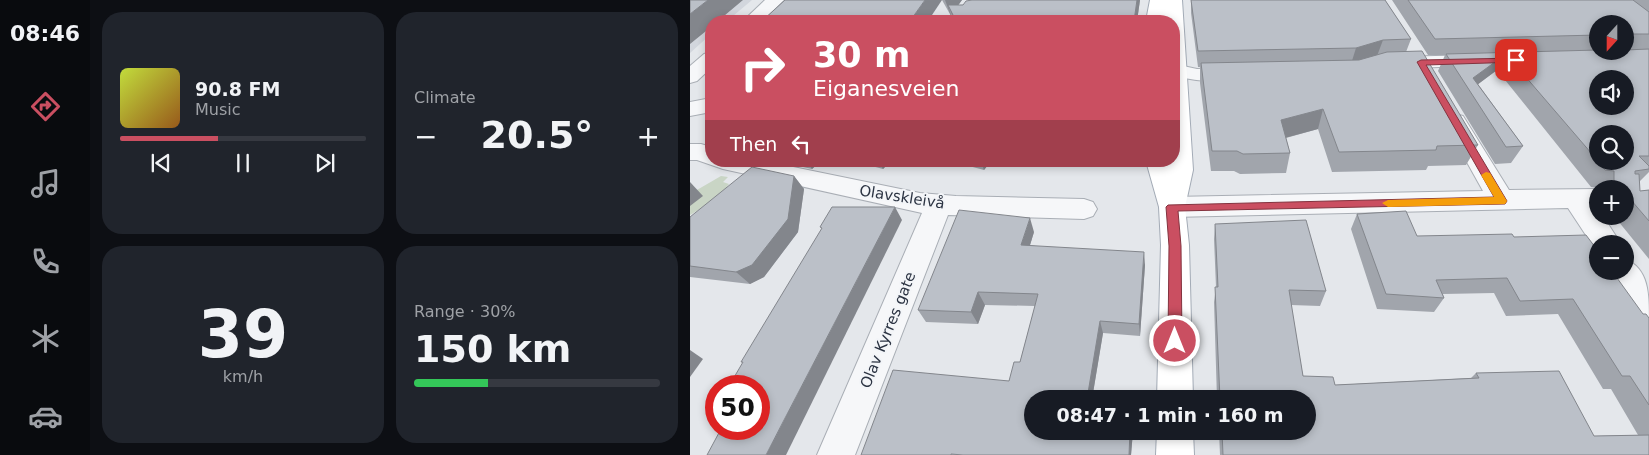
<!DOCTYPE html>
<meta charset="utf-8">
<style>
:root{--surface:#171b24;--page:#20242c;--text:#f1f3f6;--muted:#9ea1a6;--line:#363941;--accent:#ca4f61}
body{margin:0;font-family:"DejaVu Sans",sans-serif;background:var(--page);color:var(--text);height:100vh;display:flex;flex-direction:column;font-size:19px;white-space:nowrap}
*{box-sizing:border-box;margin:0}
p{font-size:16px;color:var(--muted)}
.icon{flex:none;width:28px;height:28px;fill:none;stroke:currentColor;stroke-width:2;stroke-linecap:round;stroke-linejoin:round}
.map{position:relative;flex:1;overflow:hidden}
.drawer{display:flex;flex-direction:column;gap:12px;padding:12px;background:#0d0f14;width:600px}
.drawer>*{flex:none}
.guide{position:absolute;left:15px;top:15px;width:475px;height:152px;border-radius:20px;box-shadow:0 2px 8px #0003;background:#ca4f61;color:#fff;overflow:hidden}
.needle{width:32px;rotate:201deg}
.buttons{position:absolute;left:899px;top:15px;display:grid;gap:10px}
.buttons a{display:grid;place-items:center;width:45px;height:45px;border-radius:50%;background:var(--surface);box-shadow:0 2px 8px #0003;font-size:25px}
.speed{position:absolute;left:15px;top:375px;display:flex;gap:10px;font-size:25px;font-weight:700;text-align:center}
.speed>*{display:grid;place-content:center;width:65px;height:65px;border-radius:50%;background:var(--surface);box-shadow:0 2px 8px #0003;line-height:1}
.speed .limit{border:8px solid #d22;background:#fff;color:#111}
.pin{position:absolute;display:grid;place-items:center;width:42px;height:42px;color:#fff;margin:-21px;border-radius:10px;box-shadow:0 2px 8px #0006}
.me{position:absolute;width:55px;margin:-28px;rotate:0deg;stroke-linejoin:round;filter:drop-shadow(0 0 4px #0008)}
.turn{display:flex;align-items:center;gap:18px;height:105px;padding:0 25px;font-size:22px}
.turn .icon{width:65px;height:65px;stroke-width:2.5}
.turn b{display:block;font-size:35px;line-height:42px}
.then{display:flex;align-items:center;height:48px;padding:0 25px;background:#0003;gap:10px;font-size:19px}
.big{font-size:38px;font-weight:600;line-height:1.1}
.drawer .card{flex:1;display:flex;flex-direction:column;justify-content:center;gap:8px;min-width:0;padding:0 18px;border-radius:20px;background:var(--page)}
.drawer .dial{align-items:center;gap:0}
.dial b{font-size:65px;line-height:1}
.song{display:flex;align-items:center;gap:15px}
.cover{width:60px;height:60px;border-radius:8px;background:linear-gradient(135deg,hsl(70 70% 55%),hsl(30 70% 35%))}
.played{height:5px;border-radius:2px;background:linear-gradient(90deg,var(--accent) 40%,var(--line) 40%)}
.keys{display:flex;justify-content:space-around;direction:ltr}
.heat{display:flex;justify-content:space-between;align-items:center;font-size:28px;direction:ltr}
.charge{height:8px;border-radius:4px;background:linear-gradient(90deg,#34c759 30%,var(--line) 0)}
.drawer .tiles{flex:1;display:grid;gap:12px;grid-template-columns:repeat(2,1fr)}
.trip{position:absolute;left:334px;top:390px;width:292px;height:50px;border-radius:25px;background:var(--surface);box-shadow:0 2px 8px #0003;font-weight:600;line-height:50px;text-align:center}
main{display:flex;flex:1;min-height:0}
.menu{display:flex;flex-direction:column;width:90px;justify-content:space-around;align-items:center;background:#090b0e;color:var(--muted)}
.menu .icon{width:35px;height:35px}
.menu .active{color:var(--accent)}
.menu b{font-size:22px;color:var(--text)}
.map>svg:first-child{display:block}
.built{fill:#d2d6dd}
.green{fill:#c9d5c5}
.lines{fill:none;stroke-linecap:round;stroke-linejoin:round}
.minor-casing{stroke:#a9aeb5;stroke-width:2}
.major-casing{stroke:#a3abb6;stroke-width:2}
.minor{fill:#f6f7f9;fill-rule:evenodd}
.major{fill:#fff;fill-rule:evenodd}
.wall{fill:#a1a5ac;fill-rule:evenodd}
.shaded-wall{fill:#83868c}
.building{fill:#bbc0c8;stroke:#83868c;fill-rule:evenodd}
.route{fill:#ca4f61;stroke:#83333f}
.slow{fill:#f59e0b}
.labels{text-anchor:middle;stroke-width:4;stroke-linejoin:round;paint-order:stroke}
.street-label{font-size:15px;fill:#2c3443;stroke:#f3f5f8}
</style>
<main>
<nav class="menu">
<b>08:46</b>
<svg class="icon active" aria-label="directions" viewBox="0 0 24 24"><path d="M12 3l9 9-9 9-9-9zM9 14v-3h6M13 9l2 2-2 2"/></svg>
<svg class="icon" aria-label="music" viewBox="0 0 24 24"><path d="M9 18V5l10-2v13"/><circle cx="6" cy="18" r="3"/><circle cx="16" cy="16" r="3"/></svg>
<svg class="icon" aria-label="phone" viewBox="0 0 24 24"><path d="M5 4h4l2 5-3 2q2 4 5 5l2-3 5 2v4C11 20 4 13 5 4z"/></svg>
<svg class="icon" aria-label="climate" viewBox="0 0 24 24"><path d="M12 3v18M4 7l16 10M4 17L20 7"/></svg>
<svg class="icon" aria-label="car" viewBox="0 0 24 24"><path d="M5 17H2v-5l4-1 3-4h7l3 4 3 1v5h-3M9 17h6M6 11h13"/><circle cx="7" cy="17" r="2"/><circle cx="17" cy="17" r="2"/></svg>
</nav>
<section class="drawer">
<div class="tiles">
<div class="card">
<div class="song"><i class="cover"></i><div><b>90.8 FM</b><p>Music</p></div></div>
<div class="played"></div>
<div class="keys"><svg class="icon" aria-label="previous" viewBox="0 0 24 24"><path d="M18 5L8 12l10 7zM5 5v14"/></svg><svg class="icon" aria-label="pause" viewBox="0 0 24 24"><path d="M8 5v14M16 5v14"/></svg><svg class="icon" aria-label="next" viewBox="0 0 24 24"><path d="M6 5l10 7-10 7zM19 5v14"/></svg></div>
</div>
<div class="card"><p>Climate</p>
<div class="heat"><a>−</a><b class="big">20.5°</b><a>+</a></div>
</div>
<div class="card dial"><b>39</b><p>km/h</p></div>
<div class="card"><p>Range · 30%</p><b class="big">150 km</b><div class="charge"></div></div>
</div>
</section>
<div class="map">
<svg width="959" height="455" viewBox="0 0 959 455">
<rect width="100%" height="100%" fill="#e4e7eb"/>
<!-- built -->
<path class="built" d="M0 0H62L37 21H21V34L0 53Z"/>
<!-- green -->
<path class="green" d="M31 176 38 177 33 182 39 184 27 199 0 215V194Z"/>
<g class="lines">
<defs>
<g id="minor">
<path d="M75 0H94L72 21H53Z"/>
<path d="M21 52V68L7 81 0 83V66L14 54Z"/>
<path d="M790 55 797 57 800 61 797 65 701 69 694 67 691 63 694 59 701 57Z"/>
<path d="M484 64 507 69 546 68 553 70 556 74 553 78C531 84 506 81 484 76Z"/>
<path d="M21 98V112L0 116V102Z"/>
<path d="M765 114 773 116 819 190 908 189 906 207 908 216H913L931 244H908L907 252 878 208 482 217 473 214 469 207 473 200 482 197 793 191 754 121 757 116Z"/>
<path d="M0 144H11L21 147V161H74L230 193 266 196 394 199 403 202 407 209 403 216 394 219 258 215 165 455H127L232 213 33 169 7 160H0Z"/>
<path d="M935 259C959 269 959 294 959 319L948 315 920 271H935Z"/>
</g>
<g id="major">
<path d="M460 0H492L503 170 495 207 499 245 503 399H467L471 245 469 207 456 161H484V21H475V16L474 21H456Z"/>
<path d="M467 431H503L504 455H466Z"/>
</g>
</defs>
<!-- minor casing -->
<use href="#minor" class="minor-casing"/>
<!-- major casing -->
<use href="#major" class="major-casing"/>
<!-- minor -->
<use href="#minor" class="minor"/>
<!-- major -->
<use href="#major" class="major"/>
</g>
<!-- wall -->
<g class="wall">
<path d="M95 0H272L268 5 450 0 447 21H263L261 15V16L252 0Z"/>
<path d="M501 0H695L721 39 716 52 788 145 776 165 738 166 736 170 642 172 628 129 596 138 600 153 596 173 550 174 544 171H521L510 83V67H508L501 13Z"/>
<path d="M702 0H959V172L949 182 950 191 959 190V259L924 216H935V189H909V188L901 187 807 70 788 84 833 146 821 163 805 164 748 71 755 55H738ZM908 24H935V51H908Z"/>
<path d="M85 161H131L122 169Z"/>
<path d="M163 161H201L193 169Z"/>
<path d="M260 161H301L294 170Z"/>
<path d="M104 176 114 189 108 232 74 277 60 284 0 277V217Z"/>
<path d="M667 214 727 236 824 237 959 318V455H530L529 431H618V399H527L524 302 526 287 524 239 525 224 636 291 630 306 601 305 613 376 645 385 781 378 786 373 904 436 948 435 921 389H913L868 314 816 316 804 293 753 294 754 298 744 312 687 309 661 229Z"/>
<path d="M344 232 340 245 455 265 450 336 413 333 402 399H342V431H443L441 455H171L319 381 330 362 345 306 295 305 288 324 236 322 228 310Z"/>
</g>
<!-- shaded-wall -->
<g class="shaded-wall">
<path d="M18 0H53L28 21H21V27L0 44V14Z"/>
<path d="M235 0H252L238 21H220Z"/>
<path d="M255 0H272L262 14 258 5 261 15V16Z"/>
<path d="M447 0H450L447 21H444Z"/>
<path d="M693 40 687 56 661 64 666 48Z"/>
<path d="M816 54 807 70 779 91 783 78Z"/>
<path d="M633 109 628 129 587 140 591 120Z"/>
<path d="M117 161H131L122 169Z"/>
<path d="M189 161H201L193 169Z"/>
<path d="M291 161H301L294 170Z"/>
<path d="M104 176 114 189 108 232 74 277 60 284 46 272Z"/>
<path d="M0 182 13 196 0 206Z"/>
<path d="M205 207 212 220 96 455H76L94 420Z"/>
<path d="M340 218 344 232 336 258 331 245Z"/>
<path d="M454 252 455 265 450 336 449 324Z"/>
<path d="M288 292 295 305 288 324 281 312Z"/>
<path d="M410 321 413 333 402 399H397Z"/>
<path d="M0 350 13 359 0 377Z"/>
<path d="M440 431H443L441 455H439Z"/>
</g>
<!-- building -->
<g class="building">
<path d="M0 0H18L0 14Z"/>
<path d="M95 0H235L220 21H72Z"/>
<path d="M282 0H447L444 21H266L258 5H273L276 1Z"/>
<path d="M501 0H695L721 39 693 40 666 48 508 51Z"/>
<path d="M718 0H943L959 12V34H935V24H908V35L745 39Z"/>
<path d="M959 49V156H949L959 166V169L945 171V174H949L950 191 959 190V221L935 193V189H931L924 180V171L915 170 908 161H935V134H908V161L816 54 783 78 833 146 816 147 756 54 908 50V51H935V50ZM908 79H935V106H908Z"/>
<path d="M732 51 788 145 747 146 746 150 649 152 633 109 591 120 600 153 553 154 547 151H522L511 63 669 60 697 52Z"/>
<path d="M62 167 104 176 98 219 62 265 46 272 0 266V217Z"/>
<path d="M142 207H205L94 420 76 455H17L31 429H69V386H39L53 362H51L132 228 130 227Z"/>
<path d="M269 210 340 218 331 245 454 252 449 324 410 321 397 399H342V431H440L439 455H273L261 454V455H171L203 370 319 381 324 362H330L348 294 288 292 281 312 228 310Z"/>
<path d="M716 211 727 236 822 234 824 237 896 235 908 251V271H922L953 314H956L959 318V405L940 376H932L883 299 830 301 817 278 746 280 754 298 696 294 667 214Z"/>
<path d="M616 220 636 291 599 290 613 376 643 377 645 385 789 378 786 373 869 371 904 436 959 435V455H533L532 431H618V399H530L525 287H528L525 224Z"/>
</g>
<!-- route -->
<path class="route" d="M826 58H829V62L736 65 817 201 815 204 488 211 491 246 492 341 490 346 485 347 480 346 478 341 479 246 476 207 478 205 804 197 727 62 731 60Z"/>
<!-- slow -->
<path class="slow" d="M796 172 800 173 815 198 817 201 815 204 698 207 692 203 698 200 804 197 791 175Z"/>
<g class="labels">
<!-- street labels -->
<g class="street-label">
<text transform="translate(212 197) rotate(9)" y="5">Olavskleivå</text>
<text transform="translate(198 330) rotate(-68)" y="5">Olav Kyrres gate</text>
</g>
</g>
</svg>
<div class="buttons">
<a><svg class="needle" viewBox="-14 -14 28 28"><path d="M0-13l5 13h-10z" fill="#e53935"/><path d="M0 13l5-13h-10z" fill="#9ea1a6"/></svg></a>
<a><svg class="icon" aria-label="sound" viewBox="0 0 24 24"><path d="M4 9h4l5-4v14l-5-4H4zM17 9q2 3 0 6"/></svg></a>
<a><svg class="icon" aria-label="search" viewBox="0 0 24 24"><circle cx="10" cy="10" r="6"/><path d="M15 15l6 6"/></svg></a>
<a>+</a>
<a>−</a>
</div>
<div class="speed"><div class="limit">50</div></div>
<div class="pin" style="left:826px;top:60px;background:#d93025"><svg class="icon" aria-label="arrive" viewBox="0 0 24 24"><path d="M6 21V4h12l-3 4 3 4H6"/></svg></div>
<svg class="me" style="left:485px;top:341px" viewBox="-20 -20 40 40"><circle r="17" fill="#ca4f61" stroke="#fff" stroke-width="3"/><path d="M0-11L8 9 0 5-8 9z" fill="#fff"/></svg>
<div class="trip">08:47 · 1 min · 160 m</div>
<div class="guide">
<div class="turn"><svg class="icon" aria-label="right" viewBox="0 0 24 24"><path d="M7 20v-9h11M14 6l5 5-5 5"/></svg><div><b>30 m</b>Eiganesveien</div></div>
<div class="then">Then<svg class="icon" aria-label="left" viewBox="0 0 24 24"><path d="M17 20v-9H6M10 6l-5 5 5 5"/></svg></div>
</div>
</div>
</main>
